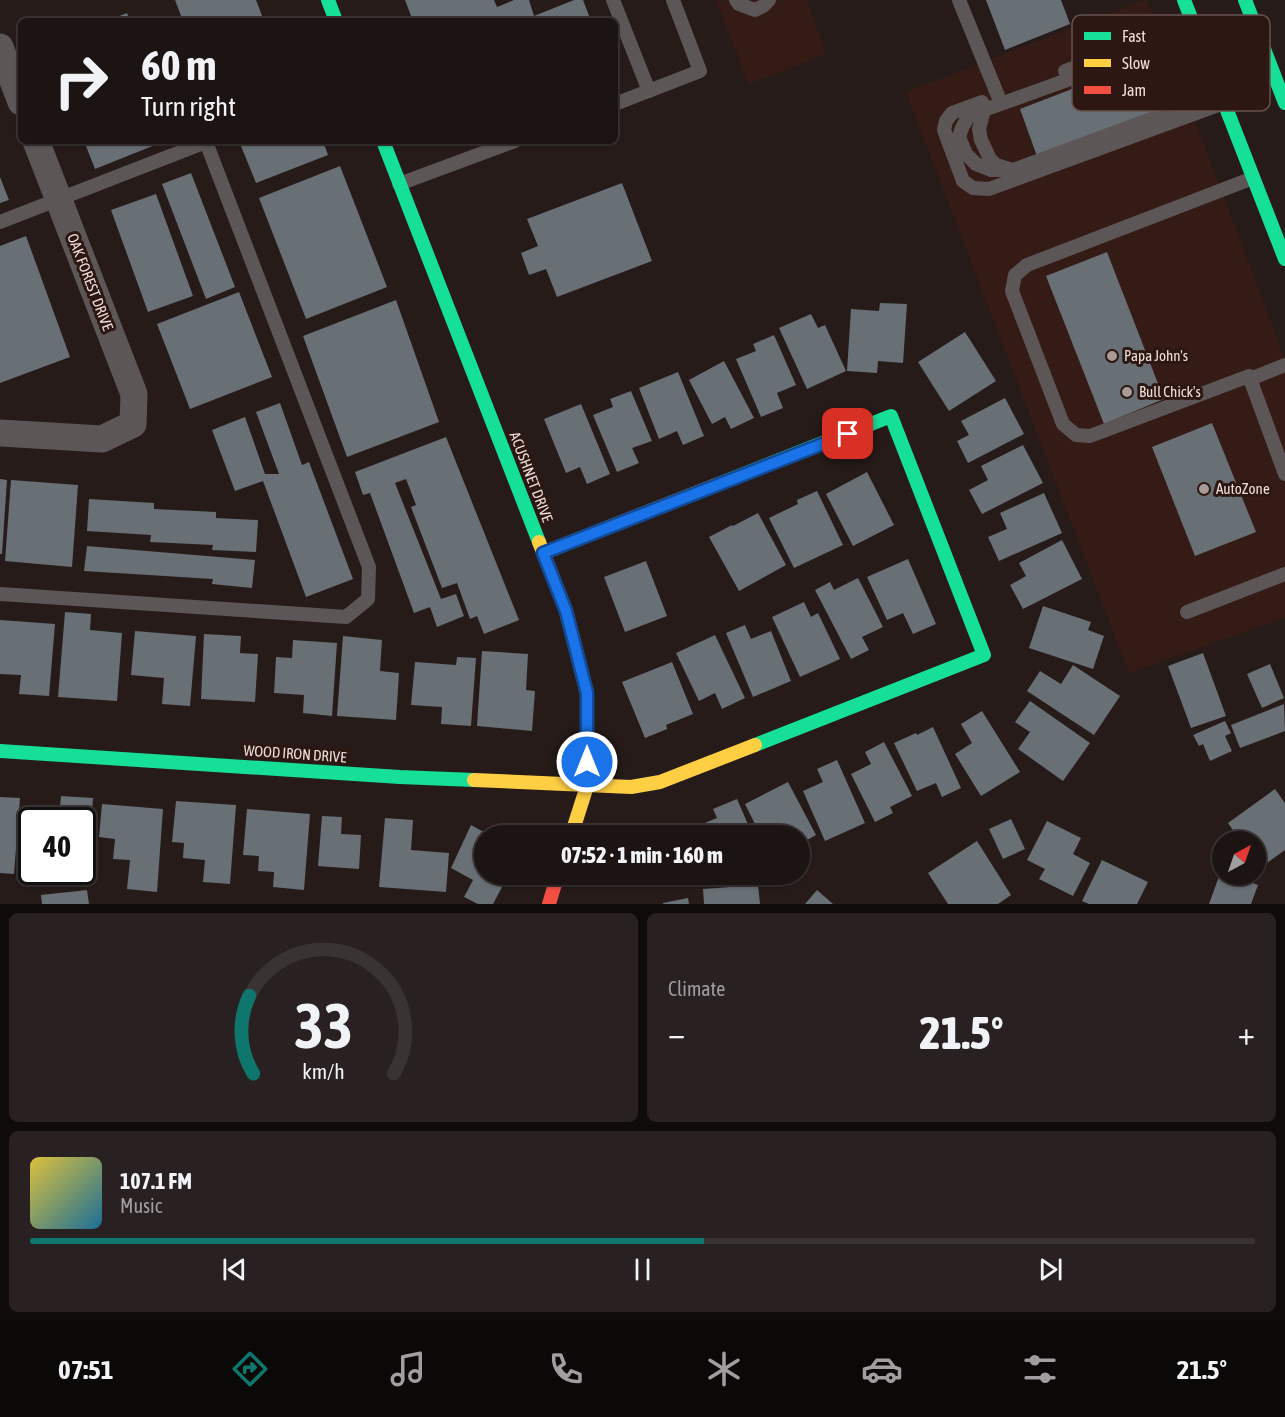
<!DOCTYPE html>
<meta charset="utf-8">
<style>
:root{--surface:#1c1413;--page:#292121;--text:#f1f3f6;--muted:#a09ea0;--line:#3a3333;--accent:#0f766e}
body{margin:0;font-family:"Asap Condensed",sans-serif;background:var(--page);color:var(--text);height:100vh;display:flex;flex-direction:column;font-size:22px;white-space:nowrap}
*{box-sizing:border-box;margin:0}
p{font-size:20px;color:var(--muted)}
.icon{flex:none;width:33px;height:33px;fill:none;stroke:currentColor;stroke-width:2;stroke-linecap:round;stroke-linejoin:round}
.map{position:relative;height:904px;overflow:hidden}
.drawer{display:flex;flex-direction:column;gap:9px;padding:9px;background:#0f0b0a;flex:1}
.drawer>*{flex:none}
.top-card{position:absolute;left:18px;top:18px;width:600px;height:126px;border-radius:9px;box-shadow:0 2px 4px #0004,0 0 0 2px var(--line);background:#1c1413;color:var(--text);overflow:hidden}
.needle{width:39px;rotate:40deg}
.controls{position:absolute;left:1212px;top:831px;display:grid;gap:12px}
.controls a{display:grid;place-items:center;width:54px;height:54px;border-radius:50%;background:var(--surface);box-shadow:0 2px 4px #0004,0 0 0 2px var(--line);font-size:30px}
.speed{position:absolute;left:18px;top:807px;display:flex;gap:12px;font-size:30px;font-weight:700;text-align:center}
.speed>*{display:grid;place-content:center;width:78px;height:78px;border-radius:50%;background:var(--surface);box-shadow:0 2px 4px #0004,0 0 0 2px var(--line);line-height:1}
.speed .limit{border:3px solid #111;border-radius:9px;background:#fff;color:#111}
.pin{position:absolute;display:grid;place-items:center;width:51px;height:51px;color:#fff;margin:-26px;border-radius:12px;box-shadow:0 3px 9px #0006}
.me{position:absolute;width:66px;margin:-33px;rotate:0deg;stroke-linejoin:round;filter:drop-shadow(0 0 4px #0008)}
.turn{display:flex;align-items:center;gap:21px;height:126px;padding:0 24px;font-size:27px}
.turn .icon{width:78px;height:78px;stroke-width:2.5}
.turn b{display:block;font-size:42px;line-height:51px}
.big{font-size:45px;font-weight:800;line-height:1.1}
.drawer .widget{flex:1;display:flex;flex-direction:column;justify-content:center;gap:9px;min-width:0;padding:0 21px;border-radius:9px;background:var(--page)}
.drawer .dial{align-items:center;gap:0}
.dial svg{height:156px;overflow:visible;fill:none;stroke:var(--line);stroke-width:7;stroke-linecap:round;text-anchor:middle}
.dial text{fill:var(--text);stroke:none}
.song{display:flex;align-items:center;gap:18px}
.cover{width:72px;height:72px;border-radius:9px;background:linear-gradient(135deg,hsl(50 70% 55%),hsl(200 70% 35%))}
.played{height:6px;border-radius:3px;background:linear-gradient(90deg,var(--accent) 55%,var(--line) 55%)}
.keys{display:flex;justify-content:space-around;direction:ltr}
.heat{display:flex;justify-content:space-between;align-items:center;font-size:33px;direction:ltr}
.drawer .tiles{flex:1;display:grid;gap:9px;grid-template-columns:1fr 1fr}
.widget:last-child{grid-column:span 2}
.trip{position:absolute;left:474px;top:825px;width:336px;height:60px;border-radius:30px;background:var(--surface);box-shadow:0 2px 4px #0004,0 0 0 2px var(--line);font-weight:800;line-height:60px;text-align:center}
.tabs{display:flex;height:96px;justify-content:space-around;align-items:center;background:#0b0808;color:var(--muted)}
.tabs .icon{width:42px;height:42px}
.tabs .selected{color:var(--accent)}
.tabs b{font-size:27px;color:var(--text)}
.map>svg:first-child{display:block}
.built{fill:#341b16}
.building{fill:#686f75}
.lines{fill:none;stroke-linecap:round;stroke-linejoin:round}
.lane{stroke:#5c5756;stroke-width:14}
.street{stroke:#5c5756;stroke-width:27}
.fast{stroke:#16e098;stroke-width:14}
.slow{stroke:#ffcf43;stroke-width:14}
.jam{stroke:#f24e42;stroke-width:14}
.route-casing{stroke:#114b97;stroke-width:15}
.route{stroke:#1a73e8;stroke-width:10}
.poi-dot{fill:#a89a97;stroke:#2c1713;stroke-width:2}
.labels{text-anchor:middle;stroke-width:6;stroke-linejoin:round;paint-order:stroke}
.street-label{font-size:15px;fill:#eedfdb;stroke:#2c1713}
.poi-label{font-size:15px;fill:#eedfdb;stroke:#2c1713;text-anchor:start}
.key{fill:#2c1713;stroke:#66534f;stroke-width:1.5}
.key-label{font-size:16px;fill:#eedfdb}
</style>
<div class="map">
<svg width="1285" height="904" viewBox="0 0 1285 904">
<rect width="100%" height="100%" fill="#261b19"/>
<!-- built -->
<g class="built">
<path d="M716 0H807L826 54 749 84Z"/>
<path d="M1144 0H1147L1203 142 1285 359V618L1129 673 906 92Z"/>
</g>
<!-- building -->
<g class="building">
<path d="M175 0H256L264 21H183Z"/>
<path d="M405 0H494L497 7 514 0H529L534 16 574 0H583L591 21H413Z"/>
<path d="M986 0H1061L1070 24 1005 50Z"/>
<path d="M127 13 130 21H107Z"/>
<path d="M1150 59 1168 109 1038 159 1020 109Z"/>
<path d="M84 141H165L95 169Z"/>
<path d="M239 141H323L328 155 256 183Z"/>
<path d="M340 166 387 287 306 319 259 198Z"/>
<path d="M191 173 235 287 206 299 162 184Z"/>
<path d="M0 177 9 200 0 203Z"/>
<path d="M622 183 652 261 557 297 546 269 529 275 521 253 538 246 527 219Z"/>
<path d="M156 194 193 296 148 312 111 210Z"/>
<path d="M26 236 70 357 0 383V246Z"/>
<path d="M1107 252 1164 399 1104 424 1046 276Z"/>
<path d="M239 292 272 377 190 409 157 324Z"/>
<path d="M396 300 439 422 347 457 303 336Z"/>
<path d="M880 303 907 304 903 363 878 361 877 373 847 371 851 309 879 311Z"/>
<path d="M811 314 818 328 825 325 846 371 807 389 779 328Z"/>
<path d="M965 332 996 381 949 411 918 362Z"/>
<path d="M774 335 796 385 777 393 783 408 761 417 736 359 756 351 753 344Z"/>
<path d="M724 361 754 418 731 429 725 417 712 424 689 380Z"/>
<path d="M678 372 704 436 683 445 677 431 659 439 639 388Z"/>
<path d="M631 391 652 441 632 448 639 463 617 472 593 415 613 407 610 399Z"/>
<path d="M1005 398 1024 434 968 463 957 441 969 435 961 421Z"/>
<path d="M280 403 302 465 309 462 353 579 306 597 263 481 235 491 212 430 245 417 265 474H279L256 412Z"/>
<path d="M581 404 610 474 587 484 580 467 566 473 544 419Z"/>
<path d="M1212 423 1256 532 1195 556 1152 447Z"/>
<path d="M446 437 519 620 484 634 477 616 470 619 457 583 442 588 411 507 416 505 406 479 395 483 441 599 456 594 464 616 437 627 430 607 414 613 370 493 363 495 355 472Z"/>
<path d="M1023 445 1043 483 982 514 969 490 988 480 981 466Z"/>
<path d="M867 472 894 525 853 546 826 494Z"/>
<path d="M0 479 7 480 2 554H0Z"/>
<path d="M11 480 78 485 72 567 5 561Z"/>
<path d="M817 491 843 545 794 568 769 518 798 504 797 500Z"/>
<path d="M1044 493 1062 533 999 561 988 537 1007 529 1000 513Z"/>
<path d="M89 499 154 503V509L216 512V518L258 520 256 552 212 550 213 545 150 542 151 535 87 531Z"/>
<path d="M758 513 786 565 739 591 709 537 732 525 733 526Z"/>
<path d="M1062 540 1082 579 1023 609 1010 585 1026 576 1019 563Z"/>
<path d="M87 546 255 560 252 588 212 584 213 579 84 571Z"/>
<path d="M908 559 936 624 913 634 903 613 887 620 867 577Z"/>
<path d="M646 561 667 616 625 632 604 577Z"/>
<path d="M858 578 883 627 862 637 869 650 851 659 815 590 830 582 834 590Z"/>
<path d="M804 602 811 617 818 613 840 659 800 677 772 617Z"/>
<path d="M1043 606 1091 622 1088 630 1104 636 1093 669 1029 648Z"/>
<path d="M65 612 91 614 90 630 122 633 117 701 58 697Z"/>
<path d="M0 620 55 624 49 696 19 694 21 675 0 674Z"/>
<path d="M745 625 751 639 771 631 791 681 753 697 726 633Z"/>
<path d="M135 631 196 636 190 706 162 704 164 678 131 675Z"/>
<path d="M204 634 241 636 240 653 258 654 255 702 201 699Z"/>
<path d="M715 635 745 698 722 709 715 693 699 701 676 653Z"/>
<path d="M343 636 382 640 380 671 399 673 396 720 337 716Z"/>
<path d="M293 640 337 643 332 716 303 713 304 695 274 693 276 657 292 658Z"/>
<path d="M482 651 528 654 526 690 535 691 532 731 477 726Z"/>
<path d="M1203 653 1226 716 1191 728 1168 666Z"/>
<path d="M457 657 476 658 471 726 441 724 442 707 411 705 415 662 456 665Z"/>
<path d="M672 662 693 714 666 725 667 729 645 738 622 682Z"/>
<path d="M1270 664 1284 698 1262 708 1247 674Z"/>
<path d="M1073 665 1120 696 1094 735 1027 691 1040 671 1061 684Z"/>
<path d="M1030 701 1090 743 1063 781 1018 749 1030 732 1015 722Z"/>
<path d="M1284 704 1285 731 1240 748 1231 725Z"/>
<path d="M982 711 1020 772 981 796 955 754 972 743 961 724Z"/>
<path d="M1225 721 1231 733 1225 736 1232 751 1210 761 1203 744 1199 746 1193 735Z"/>
<path d="M933 727 961 788 942 797 936 783 917 791 894 743 916 733 917 735Z"/>
<path d="M884 742 912 796 890 807 893 813 875 822 851 774 871 764 865 752Z"/>
<path d="M837 760 865 823 825 841 803 791 823 782 817 769Z"/>
<path d="M788 782 816 835 800 844V836H761L745 804Z"/>
<path d="M1275 789 1285 803V850L1260 868 1256 862V842H1241L1228 823Z"/>
<path d="M61 796 93 798 86 886 54 884 55 872H82V820H32V847L25 846 29 806 60 808Z"/>
<path d="M0 797 20 798 14 874 0 873Z"/>
<path d="M737 799 753 836H698L695 827 717 818 713 809Z"/>
<path d="M176 801 236 805 230 884 203 882 205 860 183 858 184 843 172 842Z"/>
<path d="M102 804 163 809 157 892 127 889 130 860 113 859 115 839 99 837Z"/>
<path d="M247 809 310 814 304 890 273 887 274 872 258 871 259 856 243 855Z"/>
<path d="M322 816 342 817 341 834 361 835 359 869 318 866Z"/>
<path d="M385 818 413 820 411 850 449 853 446 892 379 887Z"/>
<path d="M1011 819 1025 849 1003 859 989 829Z"/>
<path d="M1047 821 1081 838 1073 854 1090 863 1073 896 1039 879 1045 869 1027 860Z"/>
<path d="M471 825 491 836H484V874H509L493 904H478L464 897 473 880 451 868Z"/>
<path d="M685 825 688 836H650V835Z"/>
<path d="M977 841 1011 895 998 904H948L928 873Z"/>
<path d="M1102 860 1148 882 1137 904H1089L1082 901Z"/>
<path d="M1221 871 1222 872V874H1230L1258 885 1251 904H1209Z"/>
<path d="M632 874H663V875L635 883Z"/>
<path d="M758 885 760 904H704L703 889Z"/>
<path d="M87 890 89 904H42L41 895Z"/>
<path d="M817 890 833 904H805Z"/>
<path d="M688 898 689 904H663V903Z"/>
</g>
<g class="lines">
<!-- lane -->
<g class="lane">
<path d="M613 0 649 91"/>
<path d="M736 0 739 4 755 10 763 6 769 0"/>
<path d="M959 0 998 96"/>
<path d="M1065 71 1193 23"/>
<path d="M982 102 952 113 946 121 944 130 963 181 973 188 989 189 1224 103"/>
<path d="M615 104 700 71 673 0"/>
<path d="M984 110 979 129 981 140 990 159 996 165 1013 170 1151 119 1180 118 1150 39 1120 61 984 110 968 117 962 128 959 137 966 154 976 164 991 170H1013"/>
<path d="M1253 178 1027 265 1015 275 1012 291 1063 424 1076 435 1090 436 1249 376 1285 474"/>
<path d="M399 184 515 141"/>
<path d="M0 222 206 142 369 567 368 599 346 617 0 594"/>
<path d="M1250 379 1285 365"/>
<path d="M1187 612 1285 574"/>
</g>
<!-- street -->
<g class="street">
<path d="M0 47 21 102"/>
<path d="M0 433 102 439 133 424 134 394 36 141"/>
</g>
<!-- fast -->
<g class="fast">
<path d="M328 0 336 21"/>
<path d="M1184 0 1285 259"/>
<path d="M1245 0 1285 103"/>
<path d="M383 141 539 542"/>
<path d="M716 485 891 416 984 655 755 745"/>
<path d="M0 751 400 777 474 780"/>
</g>
<!-- slow -->
<g class="slow">
<path d="M539 542 566 611 587 693V786L571 836"/>
<path d="M543 553 716 485"/>
<path d="M474 780 631 787 660 782 755 745"/>
</g>
<!-- jam -->
<path class="jam" d="M549 904 558 874"/>
</g>
<g class="lines">
<defs>
<path id="route" d="M587 762V693L566 611 543 553 848 434"/>
</defs>
<!-- route casing -->
<use href="#route" class="route-casing"/>
<!-- route -->
<use href="#route" class="route"/>
</g>
<!-- markers -->
<g class="poi-dot">
<circle cx="1112" cy="356" r="6"/>
<circle cx="1127" cy="392" r="6"/>
<circle cx="1204" cy="489" r="6"/>
</g>
<g class="labels">
<!-- street labels -->
<g class="street-label">
<text transform="translate(90 282) rotate(69)" y="5">OAK FOREST DRIVE</text>
<text transform="translate(531 477) rotate(69)" y="5">ACUSHNET DRIVE</text>
<text transform="translate(295 754) rotate(4)" y="5">WOOD IRON DRIVE</text>
</g>
<!-- poi labels -->
<g class="poi-label">
<text x="1124" y="361">Papa John's</text>
<text x="1139" y="397">Bull Chick's</text>
<text x="1216" y="494">AutoZone</text>
</g>
</g>
<!-- legend -->
<rect x="1072" y="15" width="198" height="96" rx="9" class="key"/>
<rect x="1084" y="32" width="27" height="8" fill="#16e098"/>
<rect x="1084" y="59" width="27" height="8" fill="#ffcf43"/>
<rect x="1084" y="86" width="27" height="8" fill="#f24e42"/>
<g class="key-label">
<text x="1122" y="42">Fast</text>
<text x="1122" y="69">Slow</text>
<text x="1122" y="96">Jam</text>
</g>
</svg>
<div class="controls">
<a><svg class="needle" viewBox="-14 -14 28 28"><path d="M0-13l5 13h-10z" fill="#e53935"/><path d="M0 13l5-13h-10z" fill="#a09ea0"/></svg></a>
</div>
<div class="speed"><div class="limit">40</div></div>
<div class="pin" style="left:848px;top:434px;background:#d93025"><svg class="icon" aria-label="arrive" viewBox="0 0 24 24"><path d="M6 21V4h12l-3 4 3 4H6"/></svg></div>
<svg class="me" style="left:587px;top:762px" viewBox="-20 -20 40 40"><circle r="17" fill="#1a73e8" stroke="#fff" stroke-width="3"/><path d="M0-11L8 9 0 5-8 9z" fill="#fff"/></svg>
<div class="trip">07:52 · 1 min · 160 m</div>
<div class="top-card">
<div class="turn"><svg class="icon" aria-label="right" viewBox="0 0 24 24"><path d="M7 20v-9h11M14 6l5 5-5 5"/></svg><div><b>60 m</b>Turn right</div></div>
</div>
</div>
<section class="drawer">
<div class="tiles">
<div class="widget dial"><svg viewBox="0 0 100 80">
<path d="M14 69A42 42 0 1 1 86 69"/>
<path d="M14 69A42 42 0 0 1 12 29" stroke="#0f766e"/>
<text x="50" y="56" font-size="32" font-weight="700">33</text>
<text x="50" y="72" font-size="11">km/h</text>
</svg></div>
<div class="widget"><p>Climate</p>
<div class="heat"><a>−</a><b class="big">21.5°</b><a>+</a></div>
</div>
<div class="widget">
<div class="song"><i class="cover"></i><div><b>107.1 FM</b><p>Music</p></div></div>
<div class="played"></div>
<div class="keys"><svg class="icon" aria-label="previous" viewBox="0 0 24 24"><path d="M18 5L8 12l10 7zM5 5v14"/></svg><svg class="icon" aria-label="pause" viewBox="0 0 24 24"><path d="M8 5v14M16 5v14"/></svg><svg class="icon" aria-label="next" viewBox="0 0 24 24"><path d="M6 5l10 7-10 7zM19 5v14"/></svg></div>
</div>
</div>
</section>
<nav class="tabs">
<b>07:51</b>
<svg class="icon selected" aria-label="directions" viewBox="0 0 24 24"><path d="M12 3l9 9-9 9-9-9zM9 14v-3h6M13 9l2 2-2 2"/></svg>
<svg class="icon" aria-label="music" viewBox="0 0 24 24"><path d="M9 18V5l10-2v13"/><circle cx="6" cy="18" r="3"/><circle cx="16" cy="16" r="3"/></svg>
<svg class="icon" aria-label="phone" viewBox="0 0 24 24"><path d="M5 4h4l2 5-3 2q2 4 5 5l2-3 5 2v4C11 20 4 13 5 4z"/></svg>
<svg class="icon" aria-label="climate" viewBox="0 0 24 24"><path d="M12 3v18M4 7l16 10M4 17L20 7"/></svg>
<svg class="icon" aria-label="car" viewBox="0 0 24 24"><path d="M5 17H2v-5l4-1 3-4h7l3 4 3 1v5h-3M9 17h6M6 11h13"/><circle cx="7" cy="17" r="2"/><circle cx="17" cy="17" r="2"/></svg>
<svg class="icon" aria-label="filters" viewBox="0 0 24 24"><path d="M4 7h16M4 17h16"/><circle cx="9" cy="7" r="2"/><circle cx="15" cy="17" r="2"/></svg>
<b>21.5°</b>
</nav>
